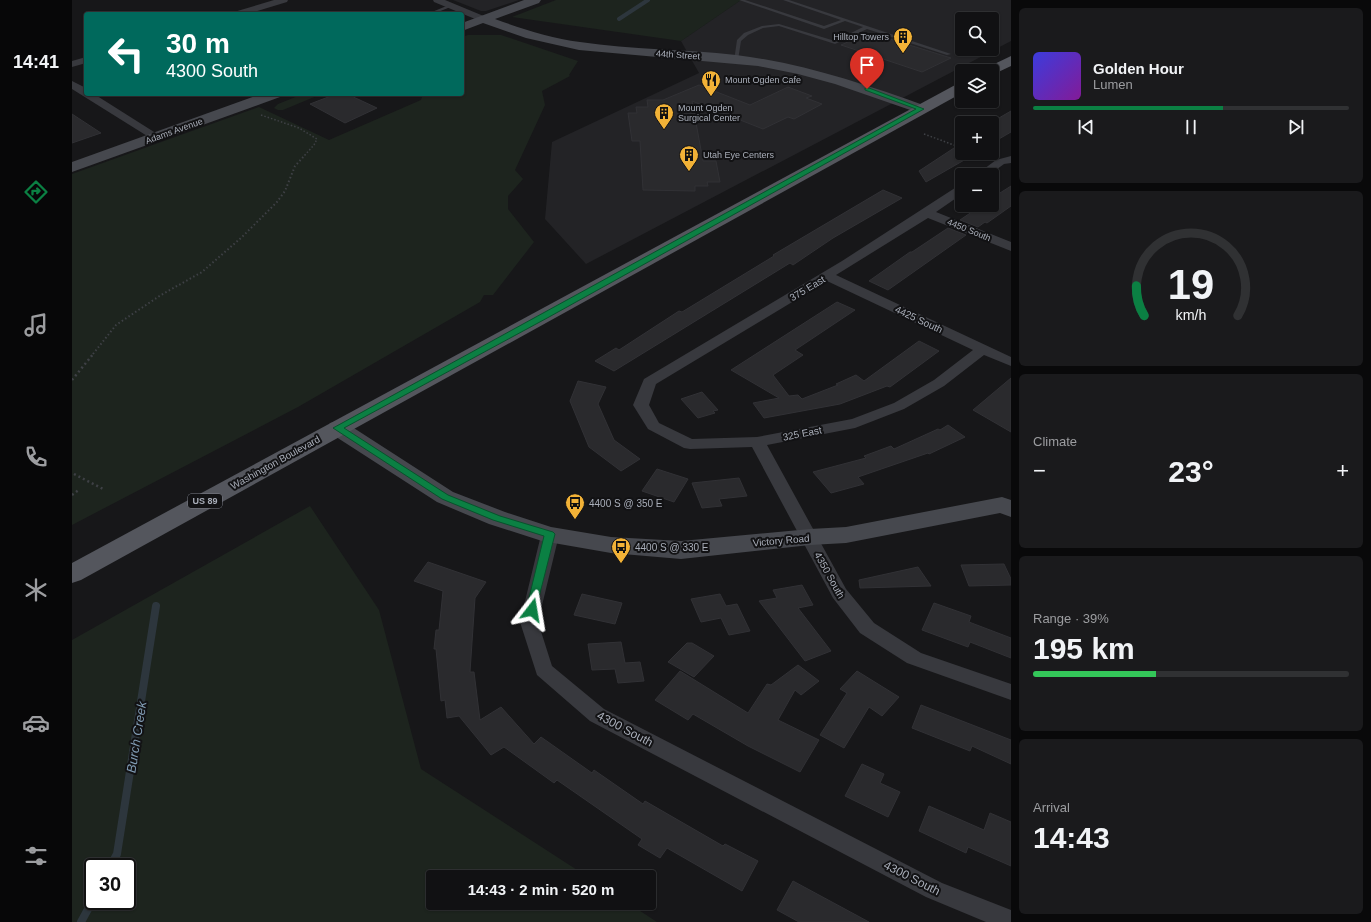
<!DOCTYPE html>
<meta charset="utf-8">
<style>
:root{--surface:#111113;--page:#1a1a1c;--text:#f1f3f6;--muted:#9c9da0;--line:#303133;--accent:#0b8043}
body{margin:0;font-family:Helvetica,sans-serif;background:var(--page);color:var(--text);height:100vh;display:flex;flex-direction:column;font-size:15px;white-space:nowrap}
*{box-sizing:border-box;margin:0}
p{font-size:13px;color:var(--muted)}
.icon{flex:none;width:22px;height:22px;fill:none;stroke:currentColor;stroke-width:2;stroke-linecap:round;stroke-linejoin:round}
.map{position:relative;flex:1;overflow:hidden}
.sheet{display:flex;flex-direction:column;gap:8px;padding:8px;background:#09090a;width:360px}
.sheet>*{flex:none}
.top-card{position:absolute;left:12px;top:12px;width:380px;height:84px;border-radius:4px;box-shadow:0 1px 3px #0004,0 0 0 1px var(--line);background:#00695c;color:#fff;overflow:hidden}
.buttons{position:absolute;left:883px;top:12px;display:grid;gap:8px}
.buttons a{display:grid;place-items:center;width:44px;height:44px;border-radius:4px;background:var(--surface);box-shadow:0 1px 3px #0004,0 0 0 1px var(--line);font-size:20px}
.speed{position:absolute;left:12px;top:858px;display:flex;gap:8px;font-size:20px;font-weight:700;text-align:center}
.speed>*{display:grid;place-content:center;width:52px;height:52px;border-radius:50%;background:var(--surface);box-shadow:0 1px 3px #0004,0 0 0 1px var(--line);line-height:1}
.speed .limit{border:2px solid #111;border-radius:6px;background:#fff;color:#111}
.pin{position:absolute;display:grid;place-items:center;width:34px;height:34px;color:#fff;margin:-41px -17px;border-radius:50% 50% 50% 0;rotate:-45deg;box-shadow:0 0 4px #0007}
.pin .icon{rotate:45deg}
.me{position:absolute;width:44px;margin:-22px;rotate:14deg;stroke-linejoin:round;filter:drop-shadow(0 0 3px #0008)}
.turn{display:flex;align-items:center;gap:14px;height:84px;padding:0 16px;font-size:18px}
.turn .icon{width:52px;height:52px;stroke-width:2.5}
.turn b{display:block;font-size:28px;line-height:34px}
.big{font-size:30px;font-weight:700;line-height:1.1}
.sheet .widget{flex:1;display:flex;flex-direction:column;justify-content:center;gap:6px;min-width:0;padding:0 14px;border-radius:6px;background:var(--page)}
.sheet .dial{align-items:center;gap:0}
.dial svg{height:104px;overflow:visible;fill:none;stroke:var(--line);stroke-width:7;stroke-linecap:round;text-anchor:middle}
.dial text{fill:var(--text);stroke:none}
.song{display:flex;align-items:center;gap:12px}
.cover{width:48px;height:48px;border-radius:6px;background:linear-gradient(135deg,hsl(240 70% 55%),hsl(290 70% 35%))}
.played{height:4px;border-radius:2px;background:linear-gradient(90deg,var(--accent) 60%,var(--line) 60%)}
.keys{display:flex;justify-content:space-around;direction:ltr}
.heat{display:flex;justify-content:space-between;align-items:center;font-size:22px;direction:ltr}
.charge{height:6px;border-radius:3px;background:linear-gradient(90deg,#34c759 39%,var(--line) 0)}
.trip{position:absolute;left:354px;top:870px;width:230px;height:40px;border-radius:4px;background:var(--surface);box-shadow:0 1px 3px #0004,0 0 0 1px var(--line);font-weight:700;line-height:40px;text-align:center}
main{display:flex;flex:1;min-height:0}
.menu{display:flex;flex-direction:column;width:72px;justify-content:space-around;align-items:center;background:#070708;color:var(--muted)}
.menu .icon{width:28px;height:28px}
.menu .selected{color:var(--accent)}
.menu b{font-size:18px;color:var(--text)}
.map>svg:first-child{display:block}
.built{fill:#232326;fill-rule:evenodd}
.green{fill:#1d241e;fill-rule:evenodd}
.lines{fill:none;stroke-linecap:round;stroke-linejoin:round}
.stream-far1{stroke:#2d363d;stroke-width:4}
.stream{stroke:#2d363d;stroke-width:8}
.building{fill:#2a2a2d;stroke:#313135}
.path-far2{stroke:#3e4045;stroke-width:1.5;stroke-dasharray:1.5 2;stroke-linecap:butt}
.path-far1{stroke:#3e4045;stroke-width:2;stroke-dasharray:1.5 2.5;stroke-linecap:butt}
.path{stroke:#3e4045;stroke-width:2.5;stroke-dasharray:2 3;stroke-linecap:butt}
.lane{fill:#38393e;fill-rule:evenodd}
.street{fill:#38393e;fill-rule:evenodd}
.secondary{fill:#46484e;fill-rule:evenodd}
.primary{fill:#54565d;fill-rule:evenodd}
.route{fill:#0b8043;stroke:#07532c}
.labels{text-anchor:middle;stroke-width:4;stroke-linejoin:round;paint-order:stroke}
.far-poi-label{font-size:9px;fill:#a9aeb9;stroke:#121214;text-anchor:start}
.far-street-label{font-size:9px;fill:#a9aeb9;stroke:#121214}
.shield{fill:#121214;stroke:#7c7f88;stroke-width:1}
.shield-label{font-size:9px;font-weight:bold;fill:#a9aeb9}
.street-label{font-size:10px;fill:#a9aeb9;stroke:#121214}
.poi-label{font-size:10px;fill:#a9aeb9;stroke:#121214;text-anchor:start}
.near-street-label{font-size:12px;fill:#a9aeb9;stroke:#121214}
.near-water-label{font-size:13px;font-style:italic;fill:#819cb4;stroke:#121214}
</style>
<main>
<nav class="menu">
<b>14:41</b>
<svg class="icon selected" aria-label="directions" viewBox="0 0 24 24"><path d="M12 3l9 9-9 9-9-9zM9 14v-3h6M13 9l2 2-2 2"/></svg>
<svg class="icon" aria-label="music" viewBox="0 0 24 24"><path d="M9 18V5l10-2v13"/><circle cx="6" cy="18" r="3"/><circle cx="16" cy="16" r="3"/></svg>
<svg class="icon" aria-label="phone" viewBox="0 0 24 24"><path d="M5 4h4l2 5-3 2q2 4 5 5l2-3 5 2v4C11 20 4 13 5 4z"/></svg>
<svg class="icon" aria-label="climate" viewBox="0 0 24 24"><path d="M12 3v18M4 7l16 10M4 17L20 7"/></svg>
<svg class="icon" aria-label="car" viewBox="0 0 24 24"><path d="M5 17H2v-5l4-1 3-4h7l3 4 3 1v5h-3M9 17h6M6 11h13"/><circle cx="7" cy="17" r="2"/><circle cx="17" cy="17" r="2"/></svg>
<svg class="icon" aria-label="filters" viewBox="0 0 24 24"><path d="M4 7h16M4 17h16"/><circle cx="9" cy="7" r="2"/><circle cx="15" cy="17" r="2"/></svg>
</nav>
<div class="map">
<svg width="939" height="922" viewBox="0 0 939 922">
<rect width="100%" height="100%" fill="#171719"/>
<!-- built -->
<g class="built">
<path d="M381 0H447L414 11H409Z"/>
<path d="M669 0H939V41L514 264 473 219 480 142 627 73 609 41ZM890 19H920V49H890Z"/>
</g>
<!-- green -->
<g class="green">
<path d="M484 0H669L609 41 440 17Z"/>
<path d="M396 35H429L506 61 497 75 498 76 470 91 473 105 443 170 451 179 436 196V209L462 242 421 295H412L408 302 226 407 0 525V174L187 107 257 140 349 100 351 94H390V37Z"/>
<path d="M231 94 247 95 211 110H206L202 108 206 104Z"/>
<path d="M238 506 307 610 349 769 516 877H361V903H556L585 922H0V640ZM21 867H55V901H21Z"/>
</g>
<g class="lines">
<!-- stream-far1 -->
<path class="stream-far1" d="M547 19 576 0"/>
<!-- stream -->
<g class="stream">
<path d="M38 867 45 854 84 606"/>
<path d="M9 922 21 900"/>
</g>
</g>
<!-- building -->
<g class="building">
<path d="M794 34 805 35 879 58 850 72 769 45Z"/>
<path d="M627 85 678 105 716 87 740 96 734 98 750 104 722 119 716 117 691 129 620 101 631 161H644L648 182H635L636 186H623V191L571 190 568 141H560L556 113H565L564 107H576L575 100H591Z"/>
<path d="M264 94H275L305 108 273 123 238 104Z"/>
<path d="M939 111V132L920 143V122Z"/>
<path d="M0 114 29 133 0 143Z"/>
<path d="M882 148 890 151V153L901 155 854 182 847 171Z"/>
<path d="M939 186V206L915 223 913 222 906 227 888 220 910 205H920V198Z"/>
<path d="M811 190 830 198 761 238 721 265 718 263 542 371 523 361 544 348 547 350 607 311 610 312 702 256 701 255Z"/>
<path d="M876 228 894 235 816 290 797 281 838 252H840Z"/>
<path d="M765 302 783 310 723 350 731 355 701 375 717 396 726 395 730 399 766 385 764 384 784 375 792 381 847 341 867 351 818 387 815 386 768 404 692 418 681 403 707 398 659 370Z"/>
<path d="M939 378V432L901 410Z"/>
<path d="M506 381 534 387 526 404 542 440 568 459 549 471 517 447 498 401Z"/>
<path d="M630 392 646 410 641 411 643 413 626 418 609 399Z"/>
<path d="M876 425 893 437 857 454 856 453 786 477 792 484 759 493 741 472 794 458 792 456 819 446 822 449 866 429 868 430Z"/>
<path d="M585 469 616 479 602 502 570 491Z"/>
<path d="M667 478 675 496 647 499 650 506 630 508 620 483Z"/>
<path d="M356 562 414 582 403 598 398 672H402L408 720 429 707 462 744 469 737 520 773 522 770 571 804 573 801 651 846 653 844 686 861 670 891 595 848 588 858 566 845 570 839 485 780 482 783 432 747 419 755 387 716 375 718 373 700 369 701 364 649H362L364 630H367L371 591 342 581Z"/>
<path d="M932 564 939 579V585L897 586 889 565Z"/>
<path d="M846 567 859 586 788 588 787 580Z"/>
<path d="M730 585 741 605 726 608 759 651 733 661 687 601 705 598 701 590Z"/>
<path d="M510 594 550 603 543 624 502 615Z"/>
<path d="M648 594 654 606 665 604 678 631 657 635 649 618 629 622 619 599Z"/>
<path d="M862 603 899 616 897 622 939 638V658L898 642 896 647 850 630Z"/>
<path d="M549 642 553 663 568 662 572 681 546 683 543 669 520 670 516 644Z"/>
<path d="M615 643H620L642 656 622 677 596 662Z"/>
<path d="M726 665 747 681 729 695 723 690 706 720 747 740 728 772 676 746 621 714 616 720 583 700 608 671 676 713 695 684 699 685Z"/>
<path d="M785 671 827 697 810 716 797 707 772 748 748 735 775 693 768 689Z"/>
<path d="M849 705 939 740V764L900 746 898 751 840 728Z"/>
<path d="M790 764 812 774 808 783 828 792 816 817 773 796Z"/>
<path d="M857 806 912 830 918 813 939 822V866L896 847 894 853 847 831Z"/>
<path d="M721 881 797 922H727L705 910Z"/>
</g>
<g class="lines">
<!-- path-far2 -->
<g class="path-far2">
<path d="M189 115 227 128 245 139 242 145 232 156"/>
<path d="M852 134 890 148"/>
<path d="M905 153 913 156"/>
</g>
<!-- path-far1 -->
<g class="path-far1">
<path d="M911 155 913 156"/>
<path d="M21 354 44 325 89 295 130 272 170 237 205 202 213 191 223 166 233 155"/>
</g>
<!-- path -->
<g class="path">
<path d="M0 380 22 353"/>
<path d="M2 474 33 490"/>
<path d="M0 495 8 489"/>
</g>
<!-- lane -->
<g class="lane">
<path d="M667 0H673L752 26 769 20 711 0H717L879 54 875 55 795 29 763 44 707 26 691 28 676 35 669 41 666 60 662 61 665 40 672 33 690 26 707 24 763 41 791 27 773 21 752 29Z"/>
<path d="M377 5 381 6 361 14H355Z"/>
</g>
<!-- street -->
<g class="street">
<path d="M202 0H216L215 2 175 14H160L162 12Z"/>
<path d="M361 0H373L414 17 416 19 414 21H408L362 2Z"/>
<path d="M14 57V63L0 67V61Z"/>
<path d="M0 81 14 88V94H22L90 137 84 140 80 139 0 89Z"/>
<path d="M939 156V163L932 164 917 175H904L924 160Z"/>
<path d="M890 185V194L864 212 939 242V251L856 218 764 275 939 357V366L912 355 872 386 832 409 783 428 695 445 774 589 802 623 849 653 939 684V700L835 663 788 633 761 598 680 447 618 449 612 448 576 429 561 405 572 379 770 261 886 186ZM755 281 901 350 862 380 822 403 780 419 685 437 620 439 587 423 577 405 584 384Z"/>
<path d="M478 529 484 531 487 535 466 622 480 666 532 709 870 883 939 910V922H914L854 897 518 721 465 675 448 622 469 535 472 531Z"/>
</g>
<!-- secondary -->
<g class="secondary">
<path d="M452 0H469L467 3 423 19C450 29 479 38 508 42 560 50 612 49 664 55 730 63 792 84 854 106L856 109 854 112 849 113 844 112 763 84 726 74 686 66 507 50 454 38 411 23 390 31V23Z"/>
<path d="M189 94H210L208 97 0 172V162Z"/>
<path d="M266 421 274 423 381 492 433 512 479 527 539 537 609 541 738 529 774 527 930 497 939 500V517L928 513 774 543 738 545 609 559 539 553 470 541 417 524 365 502 258 433 255 428 258 423Z"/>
</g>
<!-- primary -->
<g class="primary">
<path d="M939 56V66L920 75V71H912L914 68Z"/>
<path d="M890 83V93L9 580 0 583V563L885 84Z"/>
</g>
</g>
<!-- route -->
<path class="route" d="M793 88H797L852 109 477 317 272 428 376 495 428 516 481 532 483 534 463 613H456L454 610 472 536 421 520 370 499 261 428 844 109 793 90Z"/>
<!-- icons -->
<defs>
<symbol id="building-pin" viewBox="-11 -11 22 30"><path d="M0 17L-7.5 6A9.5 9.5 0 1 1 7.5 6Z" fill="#f2b237" stroke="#121214"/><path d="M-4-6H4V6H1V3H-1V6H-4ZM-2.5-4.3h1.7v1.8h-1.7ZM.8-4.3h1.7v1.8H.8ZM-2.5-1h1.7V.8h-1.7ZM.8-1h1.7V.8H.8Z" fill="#111"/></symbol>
<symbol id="restaurant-pin" viewBox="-11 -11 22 30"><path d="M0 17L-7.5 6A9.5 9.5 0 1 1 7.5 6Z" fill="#f2b237" stroke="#121214"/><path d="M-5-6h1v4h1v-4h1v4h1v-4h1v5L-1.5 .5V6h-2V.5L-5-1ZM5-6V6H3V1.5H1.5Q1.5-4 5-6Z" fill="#111"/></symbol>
<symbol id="bus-pin" viewBox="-11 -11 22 30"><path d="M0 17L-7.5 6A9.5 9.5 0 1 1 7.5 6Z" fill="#f2b237" stroke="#121214"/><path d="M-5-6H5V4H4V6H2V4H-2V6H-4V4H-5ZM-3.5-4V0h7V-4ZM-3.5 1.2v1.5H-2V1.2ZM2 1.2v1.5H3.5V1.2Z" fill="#111"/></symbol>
</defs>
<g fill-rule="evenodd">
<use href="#building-pin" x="820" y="26" width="22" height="30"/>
<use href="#restaurant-pin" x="628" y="69" width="22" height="30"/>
<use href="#building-pin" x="581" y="102" width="22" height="30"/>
<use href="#building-pin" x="606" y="144" width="22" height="30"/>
<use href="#bus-pin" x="492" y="492" width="22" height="30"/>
<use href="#bus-pin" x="538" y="536" width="22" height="30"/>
</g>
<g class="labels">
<!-- far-poi labels -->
<g class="far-poi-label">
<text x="817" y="40" text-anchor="end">Hilltop Towers</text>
<text x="653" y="83">Mount Ogden Cafe</text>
<text x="606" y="111">Mount Ogden<tspan x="606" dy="10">Surgical Center</tspan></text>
<text x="631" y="158">Utah Eye Centers</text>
</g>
<!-- far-street labels -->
<g class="far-street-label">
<text transform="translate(606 55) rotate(4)" y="3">44th Street</text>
<text transform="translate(102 131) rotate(-20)" y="3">Adams Avenue</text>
<text transform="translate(897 230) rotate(22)" y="3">4450 South</text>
</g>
<!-- shield labels -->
<rect class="shield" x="116" y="494" width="34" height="14" rx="3"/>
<g class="shield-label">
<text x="133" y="504">US 89</text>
</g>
<!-- street labels -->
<g class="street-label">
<text transform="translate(735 288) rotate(-31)" y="4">375 East</text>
<text transform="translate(847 319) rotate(25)" y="4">4425 South</text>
<text transform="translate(730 433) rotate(-11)" y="4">325 East</text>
<text transform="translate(203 462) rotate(-29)" y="4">Washington Boulevard</text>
<text transform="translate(709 540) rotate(-5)" y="4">Victory Road</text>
<text transform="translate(758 575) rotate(61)" y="4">4350 South</text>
</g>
<!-- poi labels -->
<g class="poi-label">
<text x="517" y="507">4400 S @ 350 E</text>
<text x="563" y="551">4400 S @ 330 E</text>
</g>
<!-- near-street labels -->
<g class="near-street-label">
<text transform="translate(553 729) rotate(28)" y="4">4300 South</text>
<text transform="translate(840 878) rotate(27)" y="4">4300 South</text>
</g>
<!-- near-water labels -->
<g class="near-water-label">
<text transform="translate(64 737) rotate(-81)" y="5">Burch Creek</text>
</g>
</g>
</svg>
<div class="buttons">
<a><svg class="icon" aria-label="search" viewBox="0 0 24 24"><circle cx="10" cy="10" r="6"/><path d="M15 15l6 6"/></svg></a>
<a><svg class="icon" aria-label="layers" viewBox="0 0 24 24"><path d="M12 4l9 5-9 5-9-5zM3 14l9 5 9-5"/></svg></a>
<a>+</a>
<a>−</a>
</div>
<div class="speed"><div class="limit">30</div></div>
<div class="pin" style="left:795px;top:89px;background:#d93025"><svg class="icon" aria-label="arrive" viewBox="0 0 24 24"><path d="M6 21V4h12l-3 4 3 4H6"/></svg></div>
<svg class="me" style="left:460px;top:610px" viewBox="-20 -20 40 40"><path d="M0-17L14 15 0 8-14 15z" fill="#0b8043" stroke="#fff" stroke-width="4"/></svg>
<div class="trip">14:43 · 2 min · 520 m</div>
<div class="top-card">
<div class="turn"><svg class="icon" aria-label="left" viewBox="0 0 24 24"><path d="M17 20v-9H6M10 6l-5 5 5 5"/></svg><div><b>30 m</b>4300 South</div></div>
</div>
</div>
<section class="sheet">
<div class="widget">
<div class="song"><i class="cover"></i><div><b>Golden Hour</b><p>Lumen</p></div></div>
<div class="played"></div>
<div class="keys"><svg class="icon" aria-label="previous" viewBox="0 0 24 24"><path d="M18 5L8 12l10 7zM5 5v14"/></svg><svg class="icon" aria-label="pause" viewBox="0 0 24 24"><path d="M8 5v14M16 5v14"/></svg><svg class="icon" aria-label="next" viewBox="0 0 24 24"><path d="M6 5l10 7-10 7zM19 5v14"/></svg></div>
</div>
<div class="widget dial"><svg viewBox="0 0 100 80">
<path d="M14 69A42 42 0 1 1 86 69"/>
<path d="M14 69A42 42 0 0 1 8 46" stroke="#0b8043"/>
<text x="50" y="56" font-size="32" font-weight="700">19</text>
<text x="50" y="72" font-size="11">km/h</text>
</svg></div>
<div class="widget"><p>Climate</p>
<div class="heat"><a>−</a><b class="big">23°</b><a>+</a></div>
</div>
<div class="widget"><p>Range · 39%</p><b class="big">195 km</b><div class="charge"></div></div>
<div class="widget"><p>Arrival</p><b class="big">14:43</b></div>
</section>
</main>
